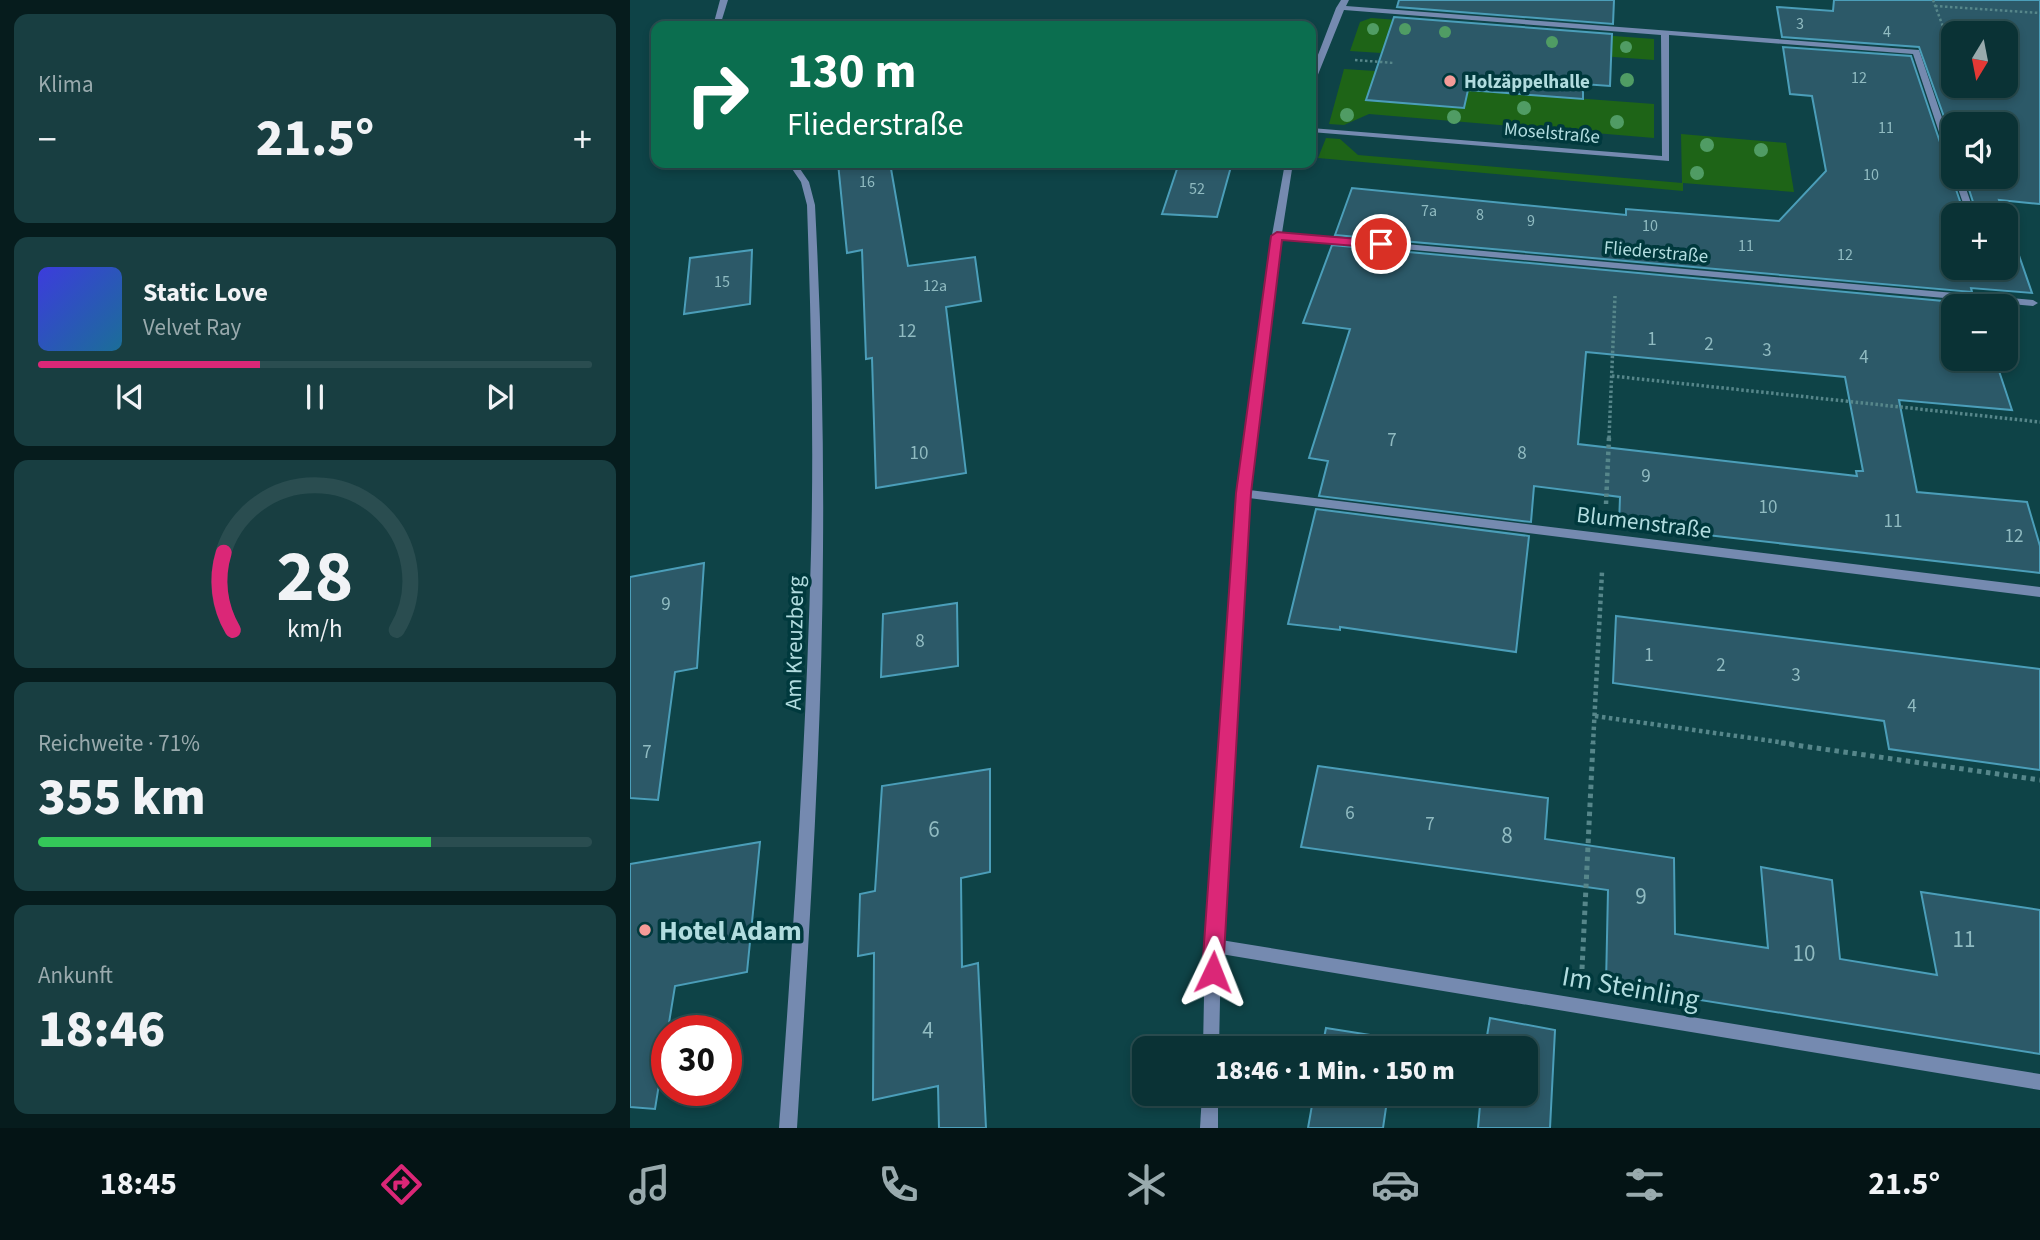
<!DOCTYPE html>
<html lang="de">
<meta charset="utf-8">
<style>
:root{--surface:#0a3235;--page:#183e41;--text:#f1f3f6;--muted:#99aaad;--line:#2a4d50;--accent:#db2777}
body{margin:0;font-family:"Source Sans 3",sans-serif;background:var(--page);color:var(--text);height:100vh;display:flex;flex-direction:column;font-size:26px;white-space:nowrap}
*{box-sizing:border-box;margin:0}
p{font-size:23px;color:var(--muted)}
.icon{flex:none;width:38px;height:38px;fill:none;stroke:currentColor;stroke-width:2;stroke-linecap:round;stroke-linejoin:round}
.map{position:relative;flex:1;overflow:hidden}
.details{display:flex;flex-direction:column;gap:14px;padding:14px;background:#061c1d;width:630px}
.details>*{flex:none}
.guide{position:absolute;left:21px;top:21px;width:665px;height:147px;border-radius:14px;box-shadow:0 4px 10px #0003,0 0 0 2px var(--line);background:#0b6e4f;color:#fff;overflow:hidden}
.needle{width:46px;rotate:190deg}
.fabs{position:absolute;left:1311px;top:21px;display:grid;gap:14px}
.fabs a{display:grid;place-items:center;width:77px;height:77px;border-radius:14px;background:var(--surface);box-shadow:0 4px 10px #0003,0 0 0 2px var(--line);font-size:35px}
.speed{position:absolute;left:21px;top:1015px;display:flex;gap:14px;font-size:35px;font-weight:700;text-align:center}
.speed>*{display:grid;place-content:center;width:91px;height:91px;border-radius:50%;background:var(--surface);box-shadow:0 4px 10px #0003,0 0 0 2px var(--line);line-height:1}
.speed .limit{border:10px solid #d22;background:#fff;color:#111}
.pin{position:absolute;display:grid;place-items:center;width:60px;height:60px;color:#fff;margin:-30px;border:4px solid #fff;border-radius:50%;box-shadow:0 2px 7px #0007}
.me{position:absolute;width:77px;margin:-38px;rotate:2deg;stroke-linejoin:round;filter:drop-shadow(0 0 5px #0008)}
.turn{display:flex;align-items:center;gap:24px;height:147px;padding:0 21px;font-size:32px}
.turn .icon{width:91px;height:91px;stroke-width:2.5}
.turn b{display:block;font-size:49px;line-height:60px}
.big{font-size:52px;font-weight:800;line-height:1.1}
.details .tile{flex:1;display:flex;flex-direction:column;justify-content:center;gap:10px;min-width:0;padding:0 24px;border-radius:14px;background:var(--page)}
.details .dial{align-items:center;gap:0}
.dial svg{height:182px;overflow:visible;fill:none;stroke:var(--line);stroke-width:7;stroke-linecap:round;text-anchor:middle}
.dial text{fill:var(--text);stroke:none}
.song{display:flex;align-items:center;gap:21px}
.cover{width:84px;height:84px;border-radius:10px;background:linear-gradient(135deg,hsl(240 70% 55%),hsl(200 70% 35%))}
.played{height:7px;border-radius:4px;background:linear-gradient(90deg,var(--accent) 40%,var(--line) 40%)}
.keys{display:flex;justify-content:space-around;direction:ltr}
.heat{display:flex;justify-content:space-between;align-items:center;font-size:38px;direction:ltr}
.charge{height:10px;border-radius:5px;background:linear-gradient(90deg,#34c759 71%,var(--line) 0)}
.trip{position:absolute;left:502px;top:1036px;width:406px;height:70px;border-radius:14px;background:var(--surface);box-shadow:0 4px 10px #0003,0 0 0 2px var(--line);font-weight:800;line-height:70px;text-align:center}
.tabs{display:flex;height:112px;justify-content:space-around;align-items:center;background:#041415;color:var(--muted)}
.tabs .icon{width:49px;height:49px}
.tabs .selected{color:var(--accent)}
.tabs b{font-size:32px;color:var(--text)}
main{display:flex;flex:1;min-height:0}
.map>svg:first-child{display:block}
.green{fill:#1e6417}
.building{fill:#2c5968;stroke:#4b9eb9;stroke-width:2;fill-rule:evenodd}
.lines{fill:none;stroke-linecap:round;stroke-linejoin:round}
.path-far3{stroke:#56868a;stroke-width:2.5;stroke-dasharray:2.5 2.5;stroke-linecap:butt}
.path-far2{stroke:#56868a;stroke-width:3.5;stroke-dasharray:2.5 2.5;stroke-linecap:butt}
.path-far1{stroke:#56868a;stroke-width:4.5;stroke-dasharray:3.5 3.5;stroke-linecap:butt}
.path{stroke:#56868a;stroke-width:5;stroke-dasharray:4.5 4.5;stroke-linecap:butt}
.minor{fill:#758ab0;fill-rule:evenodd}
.tree{fill:#509c64}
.route{fill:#db2777;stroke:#8e194d;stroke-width:2}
.poi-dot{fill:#f59b98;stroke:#00393d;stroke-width:2.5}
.labels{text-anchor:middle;stroke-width:7;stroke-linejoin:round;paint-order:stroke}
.far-number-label{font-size:16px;fill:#90bbc1}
.far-poi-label{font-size:19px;font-weight:bold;fill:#b1dcdf;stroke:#00393d;text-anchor:start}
.far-street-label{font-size:19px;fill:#b1dcdf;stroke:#00393d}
.number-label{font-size:19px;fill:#90bbc1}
.street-label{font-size:23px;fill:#b1dcdf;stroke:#00393d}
.near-number-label{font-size:23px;fill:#90bbc1}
.near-poi-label{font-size:28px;font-weight:bold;fill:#b1dcdf;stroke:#00393d;text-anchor:start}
.near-street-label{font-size:28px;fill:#b1dcdf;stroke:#00393d}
</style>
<main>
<section class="details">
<div class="tile"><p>Klima</p>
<div class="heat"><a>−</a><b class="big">21.5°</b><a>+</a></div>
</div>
<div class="tile">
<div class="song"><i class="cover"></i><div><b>Static Love</b><p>Velvet Ray</p></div></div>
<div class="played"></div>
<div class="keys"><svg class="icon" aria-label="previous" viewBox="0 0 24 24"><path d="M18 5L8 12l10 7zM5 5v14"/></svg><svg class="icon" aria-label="pause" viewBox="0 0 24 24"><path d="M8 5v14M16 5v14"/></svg><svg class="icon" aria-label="next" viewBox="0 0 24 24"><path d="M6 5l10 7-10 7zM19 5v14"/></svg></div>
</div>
<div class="tile dial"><svg viewBox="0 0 100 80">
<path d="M14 69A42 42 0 1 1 86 69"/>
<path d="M14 69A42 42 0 0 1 10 35" stroke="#db2777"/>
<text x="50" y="56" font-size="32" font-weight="700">28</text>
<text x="50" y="72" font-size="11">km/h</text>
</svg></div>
<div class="tile"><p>Reichweite · 71%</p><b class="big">355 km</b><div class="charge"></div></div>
<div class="tile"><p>Ankunft</p><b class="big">18:46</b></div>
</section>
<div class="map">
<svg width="1410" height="1128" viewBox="0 0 1410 1128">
<rect width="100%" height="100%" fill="#0e4347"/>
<!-- green -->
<g class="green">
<path d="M741 18 1024 39V60L756 40 751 53 720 51 730 22Z"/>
<path d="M714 69 746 71 736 101 834 108 837 90 1024 104V138L739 114 714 125 699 124Z"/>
<path d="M1051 134 1156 143 1164 192 1053 183V191L688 158 696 138 710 139 728 155 1052 183Z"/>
</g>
<!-- building -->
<g class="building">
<path d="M769 0H984L983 24 767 7Z"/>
<path d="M1204 0H1410V204L1369 200 1375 215H1323V268H1376V218L1402 293 1341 288 1342 292 705 235 722 188 996 215V209L1149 221 1196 171 1182 96 1160 94 1153 47 1281 56 1317 163 1323 168 1322 178 1331 204 1341 207 1343 202 1335 177H1376V124H1323V142L1289 47 1152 37 1147 7 1203 11ZM1323 33H1376V86H1323Z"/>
<path d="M764 17 982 34 980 86 953 84V99L838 90 834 108 736 100Z"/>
<path d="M208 163H260L278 266 345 257 351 301 316 307 336 473 246 488 242 358 236 359 232 250 217 253Z"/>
<path d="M549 163H602L587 217 532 214Z"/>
<path d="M702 245 1346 304 1347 306H1323V359H1365L1382 410 1269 400 1287 492 1397 502 1410 546V573L989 525 990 497 904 486 901 522 689 496 698 461 679 458 720 329 673 323ZM956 352 1215 377 1233 471H1226L1227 476 948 444Z"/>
<path d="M122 250 120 304 54 314 60 258Z"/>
<path d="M686 509 899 536 886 652 710 627V630L658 624Z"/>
<path d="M74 563 67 668 45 672 28 800 0 798V577Z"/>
<path d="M327 603 328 666 251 677 253 614Z"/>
<path d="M986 616 1410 669V770L1259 749 1254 721 983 683Z"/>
<path d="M688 766 918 798 915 839 1044 858 1045 934 1138 948 1131 867 1202 880 1210 959 1307 975 1291 892 1410 910V1054L976 985 978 890 671 847Z"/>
<path d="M360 769V872L331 878 332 967 348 963 356 1128H309L308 1086 243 1100 244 953 228 956 230 894 245 891 252 786Z"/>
<path d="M130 842 117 972 45 986 25 1109 0 1107V864Z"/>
<path d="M860 1018 925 1030 920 1128H848L851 1094H896V1048H855Z"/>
<path d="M696 1028 766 1039 764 1048H692Z"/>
<path d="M684 1094H758L753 1128H678Z"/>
</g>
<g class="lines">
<!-- path-far3 -->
<g class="path-far3">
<path d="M1303 0 1318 40"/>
<path d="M1305 6 1410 13"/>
<path d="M725 60 764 63"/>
</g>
<!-- path-far2 -->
<g class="path-far2">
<path d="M982 376 1410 422"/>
<path d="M979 438 985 296"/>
</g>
<!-- path-far1 -->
<g class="path-far1">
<path d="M976 504 979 437"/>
<path d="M965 716 1163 744"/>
<path d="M963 744 972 572"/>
</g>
<!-- path -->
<g class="path">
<path d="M1151 743 1410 780"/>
<path d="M952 969 963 743"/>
</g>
<!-- minor -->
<g class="minor">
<path d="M90 0H98L90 26H83Z"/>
<path d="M711 0H719L716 6 1289 50 1323 150V165L1319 162 1283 54 1039 35V161L681 132V128L1032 156 1031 35 714 10 685 82 681 84V73L706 8Z"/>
<path d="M158 163H166L179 182 185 205C191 320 194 435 193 550 192 743 179 936 167 1128H149C163 937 176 745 181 553 184 437 181 321 177 205L171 182Z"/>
<path d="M655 163H663L652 233 1403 300 1408 303 1403 306 651 238 619 490 1410 587V597L619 498 591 940 1410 1074V1090L591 954 589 1048H573L575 946 607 493 642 235Z"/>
<path d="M1324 177H1332L1341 203 1340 205 1333 203Z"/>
<path d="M572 1094H588V1128H570Z"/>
</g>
</g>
<!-- trees -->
<g class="tree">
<circle cx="743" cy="29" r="6"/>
<circle cx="775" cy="29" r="6"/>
<circle cx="815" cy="32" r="6"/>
<circle cx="922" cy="42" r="6"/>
<circle cx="996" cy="47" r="6"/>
<circle cx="997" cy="80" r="7"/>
<circle cx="894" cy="108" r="7"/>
<circle cx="717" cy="115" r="7"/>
<circle cx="824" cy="117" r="7"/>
<circle cx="987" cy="122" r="7"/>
<circle cx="1077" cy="145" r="7"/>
<circle cx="1131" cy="150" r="7"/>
<circle cx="1067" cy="173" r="7"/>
</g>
<!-- route -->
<path class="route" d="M647 232 751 241 757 244 751 248 652 240 621 493 593 972 590 978 583 981 575 978 572 972 606 493 641 236Z"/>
<!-- markers -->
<g class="poi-dot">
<circle cx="820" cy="81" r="7"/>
<circle cx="15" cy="930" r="7"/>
</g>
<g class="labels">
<!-- far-number labels -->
<g class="far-number-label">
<text x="1170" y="29">3</text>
<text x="1257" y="37">4</text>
<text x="1229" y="83">12</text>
<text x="1256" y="133">11</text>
<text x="1241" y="180">10</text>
<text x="237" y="187">16</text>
<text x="567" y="194">52</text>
<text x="799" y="216">7a</text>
<text x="850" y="220">8</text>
<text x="901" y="226">9</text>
<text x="1020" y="231">10</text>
<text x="1116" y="251">11</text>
<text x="1215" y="260">12</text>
<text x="92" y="287">15</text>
<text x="305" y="291">12a</text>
</g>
<!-- far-poi labels -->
<g class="far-poi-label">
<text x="834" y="88">Holzäppelhalle</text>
</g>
<!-- far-street labels -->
<g class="far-street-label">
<text transform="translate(922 132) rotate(5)" y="7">Moselstraße</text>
<text transform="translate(1026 251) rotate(5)" y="7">Fliederstraße</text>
</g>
<!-- number labels -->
<g class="number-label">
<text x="277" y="337">12</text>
<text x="1022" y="345">1</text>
<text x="1079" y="350">2</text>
<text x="1137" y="356">3</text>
<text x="1234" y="363">4</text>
<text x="762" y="446">7</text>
<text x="289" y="459">10</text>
<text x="892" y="459">8</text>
<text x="1016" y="482">9</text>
<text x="1138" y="513">10</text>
<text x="1263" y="527">11</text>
<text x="1384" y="542">12</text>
<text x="36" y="610">9</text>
<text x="290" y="647">8</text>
<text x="1019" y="661">1</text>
<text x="1091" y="671">2</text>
<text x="1166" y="681">3</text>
<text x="1282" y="712">4</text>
<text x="17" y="758">7</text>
<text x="720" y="819">6</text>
<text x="800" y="830">7</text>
</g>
<!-- street labels -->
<g class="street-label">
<text transform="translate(1014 522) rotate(7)" y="8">Blumenstraße</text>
<text transform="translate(164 643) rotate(-89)" y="8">Am Kreuzberg</text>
</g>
<!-- near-number labels -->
<g class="near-number-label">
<text x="304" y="837">6</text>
<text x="877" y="843">8</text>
<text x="1011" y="904">9</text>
<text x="1334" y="947">11</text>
<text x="1174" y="961">10</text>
<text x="298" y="1038">4</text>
</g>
<!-- near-poi labels -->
<g class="near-poi-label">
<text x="29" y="940">Hotel Adam</text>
</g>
<!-- near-street labels -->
<g class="near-street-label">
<text transform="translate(1001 987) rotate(10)" y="10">Im Steinling</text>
</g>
</g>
</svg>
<div class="fabs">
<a><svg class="needle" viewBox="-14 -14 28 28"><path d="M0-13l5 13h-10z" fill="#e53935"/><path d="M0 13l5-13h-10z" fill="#99aaad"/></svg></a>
<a><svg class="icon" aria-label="sound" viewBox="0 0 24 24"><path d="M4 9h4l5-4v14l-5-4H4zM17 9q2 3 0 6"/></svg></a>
<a>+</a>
<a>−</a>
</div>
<div class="speed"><div class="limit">30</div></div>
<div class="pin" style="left:751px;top:244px;background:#d93025"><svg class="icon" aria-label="arrive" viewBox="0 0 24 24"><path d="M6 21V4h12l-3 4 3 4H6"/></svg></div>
<svg class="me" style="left:583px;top:972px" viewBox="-20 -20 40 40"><path d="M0-17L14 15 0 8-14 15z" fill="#db2777" stroke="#fff" stroke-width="4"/></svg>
<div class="trip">18:46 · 1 Min. · 150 m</div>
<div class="guide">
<div class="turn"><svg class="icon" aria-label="right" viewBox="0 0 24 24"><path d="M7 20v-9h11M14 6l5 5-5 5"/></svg><div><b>130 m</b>Fliederstraße</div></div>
</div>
</div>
</main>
<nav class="tabs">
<b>18:45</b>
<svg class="icon selected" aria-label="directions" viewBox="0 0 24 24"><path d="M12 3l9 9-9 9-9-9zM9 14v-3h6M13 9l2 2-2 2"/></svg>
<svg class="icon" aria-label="music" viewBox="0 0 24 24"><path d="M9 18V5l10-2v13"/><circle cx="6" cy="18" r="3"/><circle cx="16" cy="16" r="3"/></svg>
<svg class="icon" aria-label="phone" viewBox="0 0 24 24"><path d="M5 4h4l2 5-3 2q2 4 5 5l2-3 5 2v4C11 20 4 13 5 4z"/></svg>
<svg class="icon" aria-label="climate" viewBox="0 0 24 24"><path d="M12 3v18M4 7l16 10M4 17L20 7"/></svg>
<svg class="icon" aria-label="car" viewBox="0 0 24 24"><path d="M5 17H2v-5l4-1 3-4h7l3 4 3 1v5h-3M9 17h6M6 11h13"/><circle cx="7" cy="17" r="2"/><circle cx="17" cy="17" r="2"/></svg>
<svg class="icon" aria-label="filters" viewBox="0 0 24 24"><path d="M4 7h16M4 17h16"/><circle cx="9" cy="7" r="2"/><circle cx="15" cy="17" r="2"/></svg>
<b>21.5°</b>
</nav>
